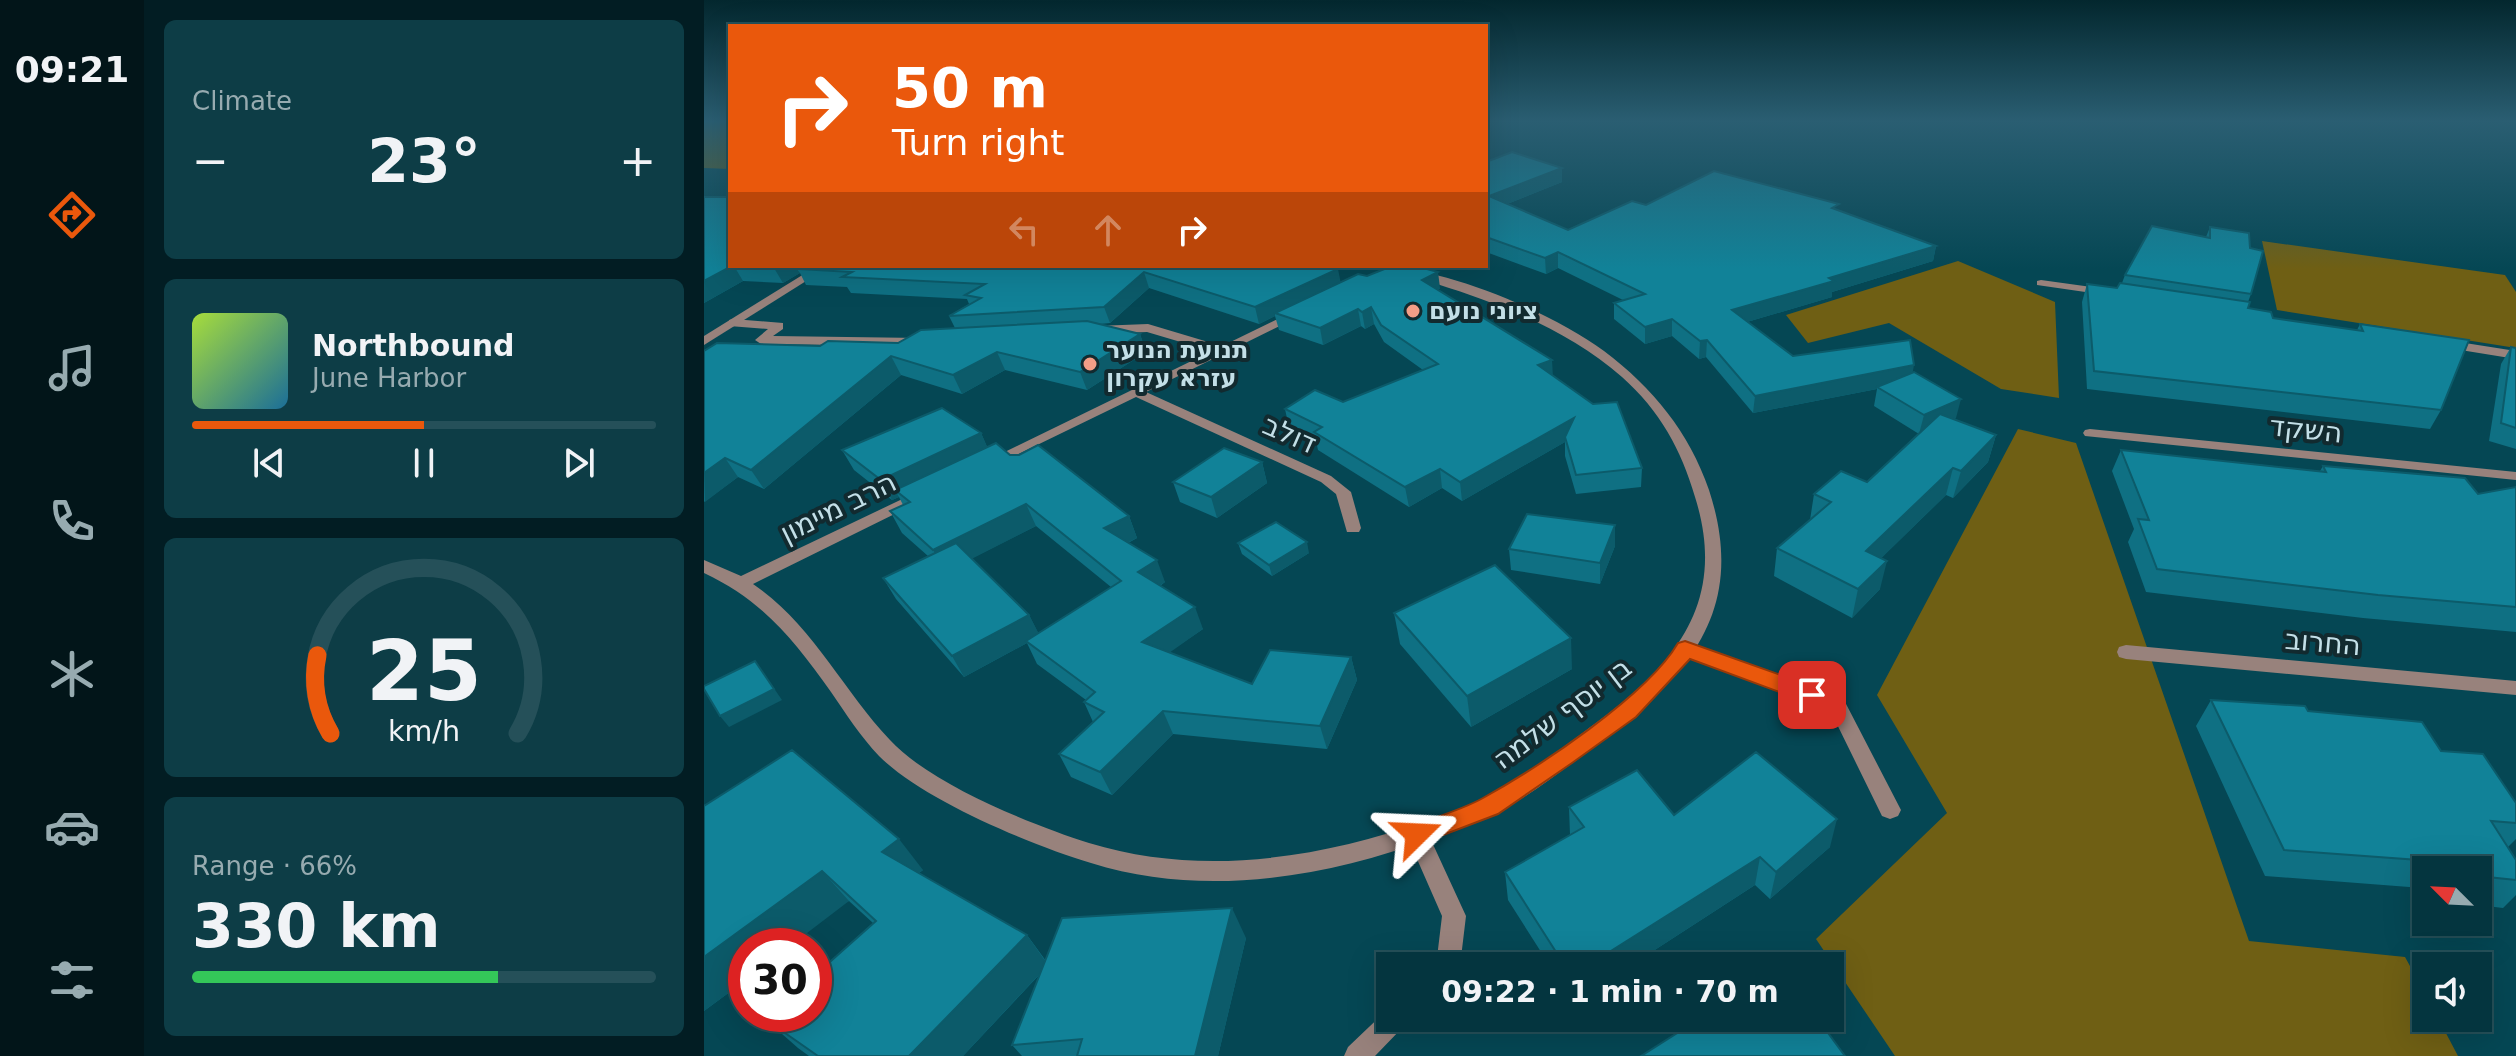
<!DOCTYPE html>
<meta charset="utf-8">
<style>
:root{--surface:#04353f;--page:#0d3d46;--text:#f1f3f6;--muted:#97abb0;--line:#255059;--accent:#ea580c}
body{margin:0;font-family:"DejaVu Sans",Heebo,sans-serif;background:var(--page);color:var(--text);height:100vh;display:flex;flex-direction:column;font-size:30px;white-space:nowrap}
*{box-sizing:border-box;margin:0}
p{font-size:26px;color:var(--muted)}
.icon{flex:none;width:44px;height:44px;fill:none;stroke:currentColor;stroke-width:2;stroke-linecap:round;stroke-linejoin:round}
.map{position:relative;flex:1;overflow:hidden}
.sheet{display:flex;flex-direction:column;gap:20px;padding:20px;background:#021d23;width:560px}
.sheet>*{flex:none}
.banner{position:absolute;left:24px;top:24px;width:760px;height:244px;border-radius:0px;box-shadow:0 8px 32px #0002,0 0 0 2px var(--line);background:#ea580c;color:#fff;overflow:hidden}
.needle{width:52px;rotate:294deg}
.buttons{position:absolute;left:1708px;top:856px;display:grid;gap:16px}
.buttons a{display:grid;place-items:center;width:80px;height:80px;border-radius:0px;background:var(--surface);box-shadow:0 8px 32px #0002,0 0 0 2px var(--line);font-size:40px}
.speed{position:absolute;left:24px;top:928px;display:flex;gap:16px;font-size:40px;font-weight:700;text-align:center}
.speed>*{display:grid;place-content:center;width:104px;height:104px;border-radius:50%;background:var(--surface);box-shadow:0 8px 32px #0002,0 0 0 2px var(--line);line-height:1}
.speed .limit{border:12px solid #d22;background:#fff;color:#111}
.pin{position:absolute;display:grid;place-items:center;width:68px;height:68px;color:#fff;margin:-34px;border-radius:16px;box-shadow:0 4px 12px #0006}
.me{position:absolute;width:88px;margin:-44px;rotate:69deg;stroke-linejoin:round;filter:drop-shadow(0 0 6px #0008)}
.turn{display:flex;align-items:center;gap:28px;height:168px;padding:0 32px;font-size:36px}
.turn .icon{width:104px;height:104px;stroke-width:2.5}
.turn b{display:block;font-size:56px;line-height:68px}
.lanes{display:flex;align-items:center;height:76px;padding:0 32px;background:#0003;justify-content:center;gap:40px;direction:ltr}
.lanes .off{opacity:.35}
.big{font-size:60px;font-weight:700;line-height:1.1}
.sheet .tile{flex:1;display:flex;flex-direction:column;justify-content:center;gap:12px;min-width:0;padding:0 28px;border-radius:12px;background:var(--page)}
.sheet .dial{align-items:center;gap:0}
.dial svg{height:208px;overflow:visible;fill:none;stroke:var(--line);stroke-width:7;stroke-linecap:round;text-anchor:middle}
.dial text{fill:var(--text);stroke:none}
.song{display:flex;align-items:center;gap:24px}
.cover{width:96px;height:96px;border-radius:12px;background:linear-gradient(135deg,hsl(80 70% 55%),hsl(200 70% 35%))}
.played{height:8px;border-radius:4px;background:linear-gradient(90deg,var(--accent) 50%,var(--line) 50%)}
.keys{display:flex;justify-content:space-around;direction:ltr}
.heat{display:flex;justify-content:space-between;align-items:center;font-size:44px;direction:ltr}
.charge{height:12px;border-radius:6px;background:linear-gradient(90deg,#34c759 66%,var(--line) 0)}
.trip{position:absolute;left:672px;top:952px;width:468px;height:80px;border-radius:0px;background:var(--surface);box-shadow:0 8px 32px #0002,0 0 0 2px var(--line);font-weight:700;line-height:80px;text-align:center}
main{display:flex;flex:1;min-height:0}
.tabs{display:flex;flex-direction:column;width:144px;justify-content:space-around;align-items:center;background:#021519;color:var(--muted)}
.tabs .icon{width:56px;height:56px}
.tabs .on{color:var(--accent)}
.tabs b{font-size:36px;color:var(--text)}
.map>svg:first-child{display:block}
.green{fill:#6f5f14}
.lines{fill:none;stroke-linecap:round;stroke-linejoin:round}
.lane{fill:#98827c;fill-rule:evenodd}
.street{fill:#98827c;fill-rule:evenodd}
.wall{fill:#0f7083;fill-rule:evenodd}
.shaded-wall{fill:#0c5b6a}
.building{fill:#118298;stroke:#0c5b6a;stroke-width:2}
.route{fill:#ea580c;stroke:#983908;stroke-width:2}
.poi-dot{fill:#f49e87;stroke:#122a2f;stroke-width:3}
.labels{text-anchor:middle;stroke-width:8;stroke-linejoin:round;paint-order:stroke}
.far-poi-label{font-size:24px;font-weight:bold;fill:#c3dfe7;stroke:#122a2f;text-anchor:start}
.street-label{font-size:28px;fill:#c3dfe7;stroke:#122a2f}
</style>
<main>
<nav class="tabs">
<b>09:21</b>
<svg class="icon on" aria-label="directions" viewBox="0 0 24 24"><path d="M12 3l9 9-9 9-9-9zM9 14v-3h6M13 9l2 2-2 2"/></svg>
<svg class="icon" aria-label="music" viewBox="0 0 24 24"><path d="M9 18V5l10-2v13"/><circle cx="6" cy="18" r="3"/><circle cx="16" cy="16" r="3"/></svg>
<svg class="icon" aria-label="phone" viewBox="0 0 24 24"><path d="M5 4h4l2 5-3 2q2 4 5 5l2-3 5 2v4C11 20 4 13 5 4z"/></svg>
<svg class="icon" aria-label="climate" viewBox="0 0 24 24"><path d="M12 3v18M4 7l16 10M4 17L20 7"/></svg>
<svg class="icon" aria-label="car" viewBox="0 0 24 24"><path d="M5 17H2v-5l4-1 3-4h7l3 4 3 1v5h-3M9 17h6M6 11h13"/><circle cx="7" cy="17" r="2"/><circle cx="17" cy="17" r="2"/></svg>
<svg class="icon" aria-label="filters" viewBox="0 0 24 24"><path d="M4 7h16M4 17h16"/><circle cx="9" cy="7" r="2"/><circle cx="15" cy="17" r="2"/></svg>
</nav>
<section class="sheet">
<div class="tile"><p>Climate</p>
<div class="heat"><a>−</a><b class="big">23°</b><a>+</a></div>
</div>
<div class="tile">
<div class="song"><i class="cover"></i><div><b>Northbound</b><p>June Harbor</p></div></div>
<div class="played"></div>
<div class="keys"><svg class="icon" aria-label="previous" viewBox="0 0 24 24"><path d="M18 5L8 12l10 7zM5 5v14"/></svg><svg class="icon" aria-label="pause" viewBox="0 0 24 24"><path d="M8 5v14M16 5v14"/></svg><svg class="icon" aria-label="next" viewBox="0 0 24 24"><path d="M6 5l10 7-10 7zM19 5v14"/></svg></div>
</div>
<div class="tile dial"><svg viewBox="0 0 100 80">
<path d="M14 69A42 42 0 1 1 86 69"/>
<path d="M14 69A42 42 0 0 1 9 39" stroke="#ea580c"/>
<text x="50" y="56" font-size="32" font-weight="700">25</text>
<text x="50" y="72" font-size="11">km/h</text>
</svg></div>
<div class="tile"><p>Range · 66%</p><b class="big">330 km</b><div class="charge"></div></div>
</section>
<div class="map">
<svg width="1812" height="1056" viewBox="0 0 1812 1056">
<rect width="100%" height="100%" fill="#054754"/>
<!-- green -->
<g class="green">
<path d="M0 121H26V169L0 168Z"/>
<path d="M1558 241 1801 275 1812 292V348L1573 310Z"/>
<path d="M1254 261 1351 302 1355 398 1297 389 1185 323 1104 343 1082 315Z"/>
<path d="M1314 429 1372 443 1545 941 1701 957 1722 995V1018H1734L1754 1056H1191L1112 939 1243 813 1173 695Z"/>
</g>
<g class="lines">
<!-- lane -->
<g class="lane">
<path d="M29 319 79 323V329L69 336 217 338 223 342 217 346 57 344 51 340 64 329 25 326V320Z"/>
<path d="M444 324 521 347 523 350 517 354 443 332 392 334 386 330 392 326Z"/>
<path d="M981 642 1140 700 1197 810 1194 816 1186 819 1178 816 1126 710 974 654 972 649 974 644Z"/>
<path d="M713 824 721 827 762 916 756 966H732L738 916 702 834 705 827Z"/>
<path d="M686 1007V1018H703L699 1027 671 1056H640L644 1047Z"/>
</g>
<!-- street -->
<g class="street">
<path d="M113 266H126L0 345V336Z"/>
<path d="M670 266C738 266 845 311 900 351 949 388 985 432 1005 490 1044 609 986 675 895 743 862 767 829 794 793 813 772 824 748 831 726 839 619 878 499 898 387 863 327 845 219 800 175 756 157 737 142 714 127 692 90 640 58 600 0 573V560L37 576 213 492H223L226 495 223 498 49 584C108 624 138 689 186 740 226 784 328 825 385 843 495 877 615 859 721 821 740 815 759 810 776 801 813 783 847 756 880 732 965 671 1026 608 991 497 977 449 956 411 918 377 866 331 799 305 733 284 713 277 688 276 670 266Z"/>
<path d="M1337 280 1402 289 1408 292 1402 295 1333 285V281Z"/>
<path d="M592 310 596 312V316L442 392 627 476 647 492 657 528 655 532H643L632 494 617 482 432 397 290 466H280L278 463Z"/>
<path d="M1742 340 1812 351V359L1738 347V341Z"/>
<path d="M1386 429 1812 472V480L1381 436 1379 433 1381 430Z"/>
<path d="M1422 645 1812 681V695L1422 659 1415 657 1413 652 1415 647Z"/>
</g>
</g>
<!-- wall -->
<g class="wall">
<path d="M782 162 858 182 803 204 864 230 942 205 1134 210 1232 246 1229 261 1128 292V297L1043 322 1089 356 1209 373 1252 418 1250 419 1292 435 1284 462 1249 498 1242 495 1177 558 1176 589 1148 618 1070 576 1073 548 1106 520 1110 494 1163 482 1215 434 1170 406 1173 389 1049 413 1002 357 995 359 968 336 941 344 910 319V303L919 300 854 268 842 274 782 252Z"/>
<path d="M0 197 26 266H625L636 282 663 276 736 288 734 290 849 376 938 468 937 487 872 494 861 456V442L758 501 738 488 705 507 614 450 612 441 585 428 581 409 639 402 719 370 680 342 670 324 661 329 657 326 619 345 575 330 571 316 555 324 445 288 406 323 396 324 436 334 442 352 383 390 301 370 258 394 197 375 60 489 34 477 0 502V351L194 343 251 328 245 316 265 304 263 299 147 293 143 287 102 285 96 273 79 283 39 281 0 303Z"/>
<path d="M1506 227 1547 294 1544 302V308L1569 318 1653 330 1656 324 1737 410 1726 429 1383 389 1378 302 1383 284 1413 288 1418 283 1421 275 1502 237Z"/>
<path d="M1807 347 1812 348V449L1785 441 1797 364Z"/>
<path d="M277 433 283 447 306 455 425 516 433 538 424 543 461 582 456 586 499 629 465 652 548 684 647 657 653 680 623 749 469 734 408 795 367 777 355 754 389 722 380 702 382 700 333 664 323 643 260 677 192 599 179 578 224 556 198 533 186 511 199 505 195 497 188 500 150 470 138 450ZM332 526 407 587 334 633 325 615 268 558Z"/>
<path d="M1417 450 1616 471 1619 466 1774 494 1812 487V632L1659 618 1442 592 1424 542 1430 529 1408 471Z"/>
<path d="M558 462 563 483 513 518 476 502 469 482Z"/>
<path d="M911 525V546L896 584 807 570 805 549Z"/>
<path d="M534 543 605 553 568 576 538 554Z"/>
<path d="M690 613 868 669 767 727 696 644Z"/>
<path d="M1507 700 1604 711 1737 751 1812 803V839L1804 847 1812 860V895L1799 908 1774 905V870H1722V896L1718 888 1561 876 1492 726Z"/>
<path d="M0 806 219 870 215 873 323 935 342 961 542 938 514 1056H318L308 1045 337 973 259 1056H105L94 1048 61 1019 169 923 145 901 42 946V980L0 1011Z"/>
<path d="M865 807 970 815 1126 847 1066 899 1051 885 926 966H846L804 900 801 872 866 835Z"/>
</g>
<!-- shaded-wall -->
<g class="shaded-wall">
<path d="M858 168V182L786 211 785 196Z"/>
<path d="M1232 246 1229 261 1128 292V297L1026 327 1028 310 1125 278Z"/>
<path d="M854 252V268L842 274 841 258Z"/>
<path d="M28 266H30L39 281 0 303V281Z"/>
<path d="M73 266H108L93 269 96 273 79 283 70 268Z"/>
<path d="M634 269 637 284 571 313V316L555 324 551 307Z"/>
<path d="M440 272 445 288 406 323 400 307Z"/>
<path d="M734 272 736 288 720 297 718 280Z"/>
<path d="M667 307 670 324 661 329 658 312Z"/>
<path d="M654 309 657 326 619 345 616 328Z"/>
<path d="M968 319V336L941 344V327Z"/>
<path d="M436 334 442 352 383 390 376 372Z"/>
<path d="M1003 340 1002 357 995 359 996 341Z"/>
<path d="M293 352 301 370 258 394 249 375Z"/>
<path d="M187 356 197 375 60 489 47 470Z"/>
<path d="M848 360 849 377 834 365Z"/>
<path d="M1210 365 1207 382 1173 387V389L1049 413 1051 396Z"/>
<path d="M1257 399 1252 418 1215 434 1220 415Z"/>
<path d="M870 418 861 437V442L758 501 756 482Z"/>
<path d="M277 433 286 453 191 490 195 497 188 500 177 480Z"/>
<path d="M1292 435 1284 462 1249 498 1257 471Z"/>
<path d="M21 458 34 477 1 502 0 473Z"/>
<path d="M558 462 563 483 513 518 507 497Z"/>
<path d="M1249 468 1242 495 1156 579 1162 551Z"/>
<path d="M736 469 738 488 705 507 701 487Z"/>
<path d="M322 504 332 526 242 572 229 550Z"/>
<path d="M425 516 433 538 409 550 400 528Z"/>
<path d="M911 525V546L896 584V563Z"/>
<path d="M603 542 605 553 568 576 565 565Z"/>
<path d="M453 560 461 582 443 594 434 572Z"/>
<path d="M1183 561 1176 589 1148 618 1154 589Z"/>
<path d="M491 607 499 629 448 665 438 642Z"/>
<path d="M325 615 336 636 322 641 323 643 260 677 248 656Z"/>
<path d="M867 638 868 669 767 727 763 696Z"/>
<path d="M647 657 653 680 623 749 616 726Z"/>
<path d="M51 661 78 700 25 727 16 716Z"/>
<path d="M459 711 469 734 408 795 396 772Z"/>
<path d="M1133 819 1126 847 1066 899 1072 872Z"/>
<path d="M195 839 219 870 203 882 178 852Z"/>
<path d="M1056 857 1051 885 926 966H883Z"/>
<path d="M118 871 145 901 86 946H42V980L0 1011V957Z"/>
<path d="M528 908 542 938 514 1056H491Z"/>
<path d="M323 935 344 965 259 1056H205Z"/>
</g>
<!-- building -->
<g class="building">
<path d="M808 152 858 168 785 196 864 230 928 201 942 205 1010 171 1135 204 1128 208 1232 246 1125 278 1130 281 1028 310 1089 356 1206 340 1210 365 1051 396 1003 340 996 341 968 319 941 327 910 303 941 294 854 252 841 258 782 237V162Z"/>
<path d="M0 197H26V266H28L0 281Z"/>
<path d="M1448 226 1506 238V227L1545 233 1546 248 1559 251 1547 294 1421 275Z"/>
<path d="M40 266H73L70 268Z"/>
<path d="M97 266H625L634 269 551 307 440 272 400 307 245 316 277 298 261 295 281 284 138 277 148 272 93 269Z"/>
<path d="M688 266H712L734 272 718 280 848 360 834 365 889 404 913 402 938 468 872 475 861 437 870 418 756 482 736 469 701 487 610 432 618 427 581 409 611 390 639 402 734 364 677 325 667 307 658 312 654 309 616 328 571 313 654 274 663 276Z"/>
<path d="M1416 283 1546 302 1544 308 1567 312 1569 318 1659 331 1656 324 1765 340 1737 410 1390 371 1383 284 1413 288Z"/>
<path d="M383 321 436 334 376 372 293 352 249 375 187 356 47 470 21 458 0 473V351L13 343 116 346 124 341 194 343 217 330Z"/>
<path d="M1807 347 1812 348V428L1797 423Z"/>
<path d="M1210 372 1257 399 1220 415 1173 387Z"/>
<path d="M238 408 277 433 177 480 138 450Z"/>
<path d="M1236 414 1292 435 1257 471 1249 468 1162 551 1183 561 1154 589 1073 548 1127 502 1110 494 1137 471 1163 482Z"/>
<path d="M292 443 306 455H315L334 445 425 516 400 528 453 560 434 572 491 607 438 642 548 684 566 650 647 657 616 726 459 711 396 772 355 754 400 712 380 702 391 692 322 641 417 581 322 504 229 550 186 511 206 502 191 490Z"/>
<path d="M520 448 558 462 507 497 469 482Z"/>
<path d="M1417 450 1622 472 1619 466 1761 478 1774 494 1812 487V607L1674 595 1453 569 1434 519 1445 520Z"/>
<path d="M823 514 911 525 896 563 805 549Z"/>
<path d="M572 522 603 542 565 565 534 543Z"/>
<path d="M252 543 325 615 248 656 179 578Z"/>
<path d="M791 565 867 638 763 696 690 613Z"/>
<path d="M51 661 70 689 16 716 0 689V686Z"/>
<path d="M1507 700 1601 706 1604 711 1718 722 1737 751 1779 754 1812 803V823L1787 821 1812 860V880L1774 876V870H1747L1742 862 1580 850Z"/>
<path d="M88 750 195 839 178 852 323 935 205 1056H114L61 1019 67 1014H110V976L172 921 118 871 0 957V806Z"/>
<path d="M1052 752 1133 819 1072 872 1056 857 883 966H861L801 872 880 827 865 807 933 770 970 815Z"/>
<path d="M528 908 491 1056H373L378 1039 308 1045 358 918Z"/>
<path d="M997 1018H1113L1141 1056H937Z"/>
</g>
<!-- sky -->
<linearGradient id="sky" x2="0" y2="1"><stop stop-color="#03272e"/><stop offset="0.45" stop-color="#2a5e72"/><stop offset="1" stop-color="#2a5e72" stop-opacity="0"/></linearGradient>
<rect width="1812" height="269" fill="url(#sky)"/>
<!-- route -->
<path class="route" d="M981 641 1116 689 1119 695 1108 704 986 659 932 717 868 763 794 814 713 845 704 842 701 834 704 827C728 818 756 811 779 798 833 768 943 696 974 643Z"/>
<!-- markers -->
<g class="poi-dot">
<circle cx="709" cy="311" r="8"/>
<circle cx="386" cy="364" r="8"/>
</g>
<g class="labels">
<!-- far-poi labels -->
<g class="far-poi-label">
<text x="725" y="319">ציוני נועם</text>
<text x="402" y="358">תנועת הנוער<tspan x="402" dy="28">עזרא עקרון</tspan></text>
</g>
<!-- street labels -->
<g class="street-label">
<text transform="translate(1602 429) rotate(6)" y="10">השקד</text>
<text transform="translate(586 434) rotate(24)" y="10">דולב</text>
<text transform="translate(134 507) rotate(-26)" y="10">הרב מיימון</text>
<text transform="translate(1619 642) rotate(5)" y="10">החרוב</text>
<text transform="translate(858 713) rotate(-37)" y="10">בן יוסף שלמה</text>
</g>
</g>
</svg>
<div class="buttons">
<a><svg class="needle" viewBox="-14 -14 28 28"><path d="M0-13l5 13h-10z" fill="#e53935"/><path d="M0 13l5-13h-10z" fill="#97abb0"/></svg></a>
<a><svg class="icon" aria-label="sound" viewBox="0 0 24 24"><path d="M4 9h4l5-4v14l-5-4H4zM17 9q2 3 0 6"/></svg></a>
</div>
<div class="speed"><div class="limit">30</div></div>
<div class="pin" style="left:1108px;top:695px;background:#d93025"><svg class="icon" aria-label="arrive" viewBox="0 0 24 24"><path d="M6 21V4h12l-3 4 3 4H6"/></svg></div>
<svg class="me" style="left:713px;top:834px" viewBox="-20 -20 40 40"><path d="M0-17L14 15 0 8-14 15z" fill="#ea580c" stroke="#fff" stroke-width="4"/></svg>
<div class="trip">09:22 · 1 min · 70 m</div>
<div class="banner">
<div class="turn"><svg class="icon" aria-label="right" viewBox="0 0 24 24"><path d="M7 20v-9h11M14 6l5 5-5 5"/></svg><div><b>50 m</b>Turn right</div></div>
<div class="lanes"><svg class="icon off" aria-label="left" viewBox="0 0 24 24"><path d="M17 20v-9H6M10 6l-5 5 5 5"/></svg><svg class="icon off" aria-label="ahead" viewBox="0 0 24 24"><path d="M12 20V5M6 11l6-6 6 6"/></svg><svg class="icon" aria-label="right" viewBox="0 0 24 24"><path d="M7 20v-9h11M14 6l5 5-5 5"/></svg></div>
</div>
</div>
</main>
